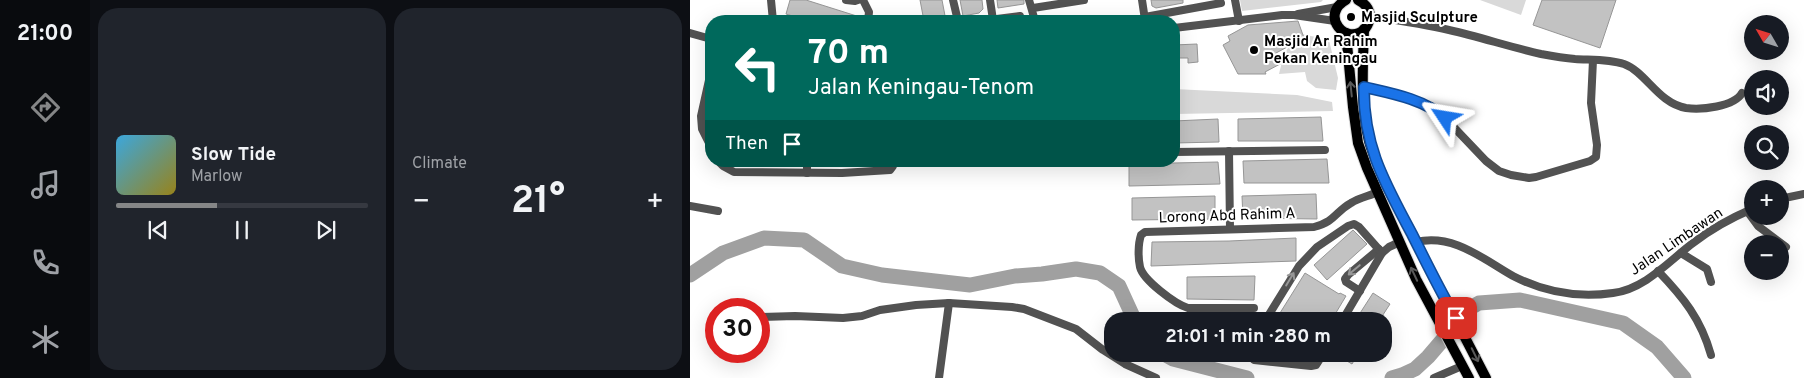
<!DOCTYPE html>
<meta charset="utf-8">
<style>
:root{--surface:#171b24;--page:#20242c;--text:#f1f3f6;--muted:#9ea1a6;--line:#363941;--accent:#858687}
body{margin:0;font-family:Overpass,sans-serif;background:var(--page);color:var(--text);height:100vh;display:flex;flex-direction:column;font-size:19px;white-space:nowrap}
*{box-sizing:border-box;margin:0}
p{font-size:16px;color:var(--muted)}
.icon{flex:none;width:28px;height:28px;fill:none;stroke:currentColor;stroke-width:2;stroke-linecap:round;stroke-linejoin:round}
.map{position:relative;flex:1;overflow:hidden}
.drawer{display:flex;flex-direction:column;gap:8px;padding:8px;background:#0d0f14;width:600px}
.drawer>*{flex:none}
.hud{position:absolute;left:15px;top:15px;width:475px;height:152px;border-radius:20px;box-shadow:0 5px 20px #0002;background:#00695c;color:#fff;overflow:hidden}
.needle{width:32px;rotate:309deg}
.tools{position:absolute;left:1054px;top:15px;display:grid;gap:10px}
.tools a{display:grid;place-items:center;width:45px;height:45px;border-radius:50%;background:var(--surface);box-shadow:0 5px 20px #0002;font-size:25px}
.speed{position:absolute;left:15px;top:298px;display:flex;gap:10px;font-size:25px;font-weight:700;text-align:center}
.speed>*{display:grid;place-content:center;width:65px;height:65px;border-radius:50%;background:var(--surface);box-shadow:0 5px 20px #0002;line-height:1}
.speed .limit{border:8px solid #d22;background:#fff;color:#111}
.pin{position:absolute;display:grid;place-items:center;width:42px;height:42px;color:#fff;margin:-21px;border-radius:10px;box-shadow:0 2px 8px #0006}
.me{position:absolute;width:55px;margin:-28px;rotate:303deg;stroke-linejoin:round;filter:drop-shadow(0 0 4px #0008)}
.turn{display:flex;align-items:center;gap:18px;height:105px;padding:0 20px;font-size:22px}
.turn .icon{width:65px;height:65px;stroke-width:2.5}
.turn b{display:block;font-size:35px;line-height:42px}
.then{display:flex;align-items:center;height:48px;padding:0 20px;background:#0003;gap:10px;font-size:19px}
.big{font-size:38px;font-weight:700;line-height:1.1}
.drawer .card{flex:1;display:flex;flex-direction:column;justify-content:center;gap:8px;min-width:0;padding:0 18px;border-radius:20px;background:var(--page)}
.song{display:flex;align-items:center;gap:15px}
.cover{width:60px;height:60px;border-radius:8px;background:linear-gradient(135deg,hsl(200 70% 55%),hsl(50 70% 35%))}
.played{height:5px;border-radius:2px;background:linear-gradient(90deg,var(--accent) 40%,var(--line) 40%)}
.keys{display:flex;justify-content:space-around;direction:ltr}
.heat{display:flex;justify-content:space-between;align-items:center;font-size:28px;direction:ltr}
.drawer .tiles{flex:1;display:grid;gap:8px;grid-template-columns:repeat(2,1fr)}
.trip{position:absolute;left:414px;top:312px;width:288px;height:50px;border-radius:20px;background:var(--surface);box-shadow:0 5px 20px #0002;font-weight:700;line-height:50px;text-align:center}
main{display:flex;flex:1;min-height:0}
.tabs{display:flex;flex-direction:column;width:90px;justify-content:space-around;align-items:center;background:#090b0e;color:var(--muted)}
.tabs .icon{width:35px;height:35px}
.tabs .active{color:var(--accent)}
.tabs b{font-size:22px;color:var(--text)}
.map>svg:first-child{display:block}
.green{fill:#d9d9d9}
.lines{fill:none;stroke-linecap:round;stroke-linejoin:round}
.river{stroke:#a0a0a0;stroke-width:15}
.building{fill:#c2c2c2;stroke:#969696}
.major-casing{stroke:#dbdbdb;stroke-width:12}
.minor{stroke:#525252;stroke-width:8}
.major{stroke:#000;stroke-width:10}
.oneway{stroke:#595959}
.oneway2{stroke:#979797}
.route-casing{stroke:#114b97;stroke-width:12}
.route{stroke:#1a73e8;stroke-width:9}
.poi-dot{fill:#000;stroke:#fff;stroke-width:2}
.labels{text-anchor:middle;stroke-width:4;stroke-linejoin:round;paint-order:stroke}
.poi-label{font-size:15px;font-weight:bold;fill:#000;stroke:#fff;text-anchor:start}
.street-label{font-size:15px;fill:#000;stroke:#fff}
</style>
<main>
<nav class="tabs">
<b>21:00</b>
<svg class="icon active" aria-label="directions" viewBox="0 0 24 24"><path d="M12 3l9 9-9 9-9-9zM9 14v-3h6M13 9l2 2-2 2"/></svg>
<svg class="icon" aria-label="music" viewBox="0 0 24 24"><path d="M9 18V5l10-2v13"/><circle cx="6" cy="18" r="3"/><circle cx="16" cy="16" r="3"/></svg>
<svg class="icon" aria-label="phone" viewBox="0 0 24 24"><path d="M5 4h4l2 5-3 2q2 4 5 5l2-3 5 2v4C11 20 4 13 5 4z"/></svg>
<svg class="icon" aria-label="climate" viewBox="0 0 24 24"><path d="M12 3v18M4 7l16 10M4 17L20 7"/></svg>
</nav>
<section class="drawer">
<div class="tiles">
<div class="card">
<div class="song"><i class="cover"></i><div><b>Slow Tide</b><p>Marlow</p></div></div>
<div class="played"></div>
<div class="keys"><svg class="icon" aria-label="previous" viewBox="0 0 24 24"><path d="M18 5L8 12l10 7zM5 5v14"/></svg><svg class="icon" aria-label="pause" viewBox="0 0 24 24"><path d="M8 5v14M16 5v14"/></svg><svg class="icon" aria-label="next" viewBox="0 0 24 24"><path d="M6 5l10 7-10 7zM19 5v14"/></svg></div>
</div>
<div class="card"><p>Climate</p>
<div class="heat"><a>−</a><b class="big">21°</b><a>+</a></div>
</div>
</div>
</section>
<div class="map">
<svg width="1114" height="378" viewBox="0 0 1114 378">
<rect width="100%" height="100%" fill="#fff"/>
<!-- green -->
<g class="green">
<path d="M550 0H633L631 2 552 11Z"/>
<path d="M790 0H836L831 15Z"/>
<path d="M612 34 639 40 648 78 646 90 626 88 617 81 615 72 589 74C595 52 592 50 613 38Z"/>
<path d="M484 89 607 95 642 102 643 111 484 114Z"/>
</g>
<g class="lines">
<!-- river -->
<g class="river">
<path d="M0 275 33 253 74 238 114 240 152 266 192 275 280 285 325 276 352 274 386 269 410 273 429 286 445 321"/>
<path d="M474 354 483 359 557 378"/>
<path d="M702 378 712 375 725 369 738 357 780 308 789 303 830 300 933 323 967 347 994 378"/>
</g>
</g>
<!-- building -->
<g class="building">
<path d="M100 0H116L173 18 172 21H119L96 14Z"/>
<path d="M230 0H252L256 21H234Z"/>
<path d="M270 0H292L293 9 289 13 273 16Z"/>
<path d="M307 0H334V4L308 8Z"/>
<path d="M461 0H493V3L466 8 462 6Z"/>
<path d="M852 0H926L910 48 843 25Z"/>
<path d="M608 21 614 38 586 53 592 63 575 72 576 74H548L533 45 540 41 538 36 558 25Z"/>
<path d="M507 44 508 62 498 63V58H484V45Z"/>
<path d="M631 117 633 141H548V119Z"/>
<path d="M528 119 529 142 484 143V121Z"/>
<path d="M637 159 639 183H554L553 161Z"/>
<path d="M528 162 530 184 439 186V164Z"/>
<path d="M626 194 627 219 553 218 552 196Z"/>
<path d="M525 196V219L442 220V198Z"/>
<path d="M663 230 677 244 637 280 624 265Z"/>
<path d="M606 238V261L461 266 462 242 539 241Z"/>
<path d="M615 273 649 294 650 293 656 296 641 321H585Z"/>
<path d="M565 276 564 300 497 299V277Z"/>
<path d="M683 293 700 304 689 321H665Z"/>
<path d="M645 354H668L662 364Z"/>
</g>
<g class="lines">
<defs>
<g id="major">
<path d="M656 0C629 15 656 47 675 29 678 25 680 20 680 15 679 8 674 3 668 0"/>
<path d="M674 29C673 66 670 105 679 141 683 156 690 170 696 185L796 378"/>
<path d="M656 33 663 107 668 143 677 168 726 279 779 378"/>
</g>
</defs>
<!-- major casing -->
<use href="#major" class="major-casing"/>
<!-- minor -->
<g class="minor">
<path d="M81 0 83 21"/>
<path d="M156 0 165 1 168 0"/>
<path d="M173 0 179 12 178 21"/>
<path d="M263 0 268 21"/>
<path d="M300 0 303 20"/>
<path d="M339 0 345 21"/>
<path d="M452 0 455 20"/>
<path d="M545 0 549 21"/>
<path d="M343 8 394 0"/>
<path d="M608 14 647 7"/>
<path d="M680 16C706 20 733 24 759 30 790 37 820 47 851 54 862 56 874 58 885 59 901 60 919 59 934 64 956 72 968 103 996 108 1011 110 1044 107 1052 93"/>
<path d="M455 17 531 3"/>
<path d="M291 21 330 16"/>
<path d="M484 28 592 15H604L645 21"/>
<path d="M0 33 21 39"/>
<path d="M21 71 11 116 12 129 21 147"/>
<path d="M673 87 715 98 742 108 755 118 796 161 809 171 821 175 839 178 846 177 900 161 906 157 907 145 901 103 903 60"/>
<path d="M539 151 540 229"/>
<path d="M484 152 635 150"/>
<path d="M28 161 33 166 44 172 152 173 200 170 203 166 204 161"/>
<path d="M117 161V173"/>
<path d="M1090 199 1114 194"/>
<path d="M0 206 28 211"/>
<path d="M1057 211 1068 226 1096 247"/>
<path d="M726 242C763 233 793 259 823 276 854 292 889 298 923 293 955 289 979 261 1003 243 1021 229 1041 218 1062 209"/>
<path d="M991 253 1017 269 1021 282"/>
<path d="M968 271C993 297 1011 319 1021 355"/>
<path d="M670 291 656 282 655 279 658 275 689 249"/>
<path d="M564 308H498C485 304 453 280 450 267 448 258 448 244 451 235L455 232 624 227C646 221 645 212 661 203 669 198 679 196 688 192"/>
<path d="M69 317 105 316 153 318 172 316 190 310 226 305 259 303 322 307 334 309 386 329 413 350 435 364 466 378"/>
<path d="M575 321 609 266 627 247 658 226 664 224 669 227 692 253"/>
<path d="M652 321 692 253 699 247 710 242"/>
<path d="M558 354 564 360 621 366 626 365 633 354"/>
<path d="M249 378 259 303"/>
<path d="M744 378 772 366"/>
</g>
<!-- major -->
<use href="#major" class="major"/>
</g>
<!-- one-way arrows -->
<defs><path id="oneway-shaft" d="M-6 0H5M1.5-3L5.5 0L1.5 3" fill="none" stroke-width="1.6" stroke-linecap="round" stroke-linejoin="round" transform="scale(1.25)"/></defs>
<g class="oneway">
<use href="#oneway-shaft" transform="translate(661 89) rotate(-96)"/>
<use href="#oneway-shaft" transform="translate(724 274) rotate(-115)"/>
<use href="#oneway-shaft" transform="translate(785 355) rotate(64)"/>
</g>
<g class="oneway2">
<use href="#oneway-shaft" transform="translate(664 270) rotate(140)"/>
<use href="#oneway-shaft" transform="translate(600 279) rotate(-59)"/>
</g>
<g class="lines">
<defs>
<path id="route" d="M755 118C734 99 700 93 674 87 673 146 695 183 722 234 736 262 750 291 766 318"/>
</defs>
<!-- route casing -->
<use href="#route" class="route-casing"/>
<!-- route -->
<use href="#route" class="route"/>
</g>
<!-- markers -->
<g class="poi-dot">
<circle cx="661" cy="17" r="5"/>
<circle cx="564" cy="50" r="5"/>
</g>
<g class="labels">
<!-- poi labels -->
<g class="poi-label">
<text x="671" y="22">Masjid Sculpture</text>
<text x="574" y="46">Masjid Ar Rahim<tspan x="574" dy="17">Pekan Keningau</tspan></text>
</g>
<!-- street labels -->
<g class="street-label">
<text transform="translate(537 215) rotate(-2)" y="5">Lorong Abd Rahim A</text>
<text transform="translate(986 241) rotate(-34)" y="5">Jalan Limbawan</text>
</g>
</g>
</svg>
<div class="tools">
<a><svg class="needle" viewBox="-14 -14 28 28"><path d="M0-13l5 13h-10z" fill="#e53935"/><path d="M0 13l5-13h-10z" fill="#9ea1a6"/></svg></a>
<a><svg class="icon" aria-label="sound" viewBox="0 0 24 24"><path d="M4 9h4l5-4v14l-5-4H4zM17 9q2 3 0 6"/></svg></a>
<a><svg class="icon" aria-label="search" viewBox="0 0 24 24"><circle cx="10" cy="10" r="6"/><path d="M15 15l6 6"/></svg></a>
<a>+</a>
<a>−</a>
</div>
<div class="speed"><div class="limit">30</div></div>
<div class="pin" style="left:766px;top:318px;background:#d93025"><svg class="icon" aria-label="arrive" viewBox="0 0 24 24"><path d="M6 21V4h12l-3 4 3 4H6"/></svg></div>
<svg class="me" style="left:755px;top:118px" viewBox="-20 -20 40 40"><path d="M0-17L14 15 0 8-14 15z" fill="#1a73e8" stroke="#fff" stroke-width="4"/></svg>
<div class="trip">21:01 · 1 min · 280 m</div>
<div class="hud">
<div class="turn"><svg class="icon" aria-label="left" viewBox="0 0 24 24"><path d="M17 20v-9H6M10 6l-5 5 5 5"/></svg><div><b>70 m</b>Jalan Keningau-Tenom</div></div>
<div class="then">Then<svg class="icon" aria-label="arrive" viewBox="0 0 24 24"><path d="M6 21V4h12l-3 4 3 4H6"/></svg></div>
</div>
</div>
</main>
